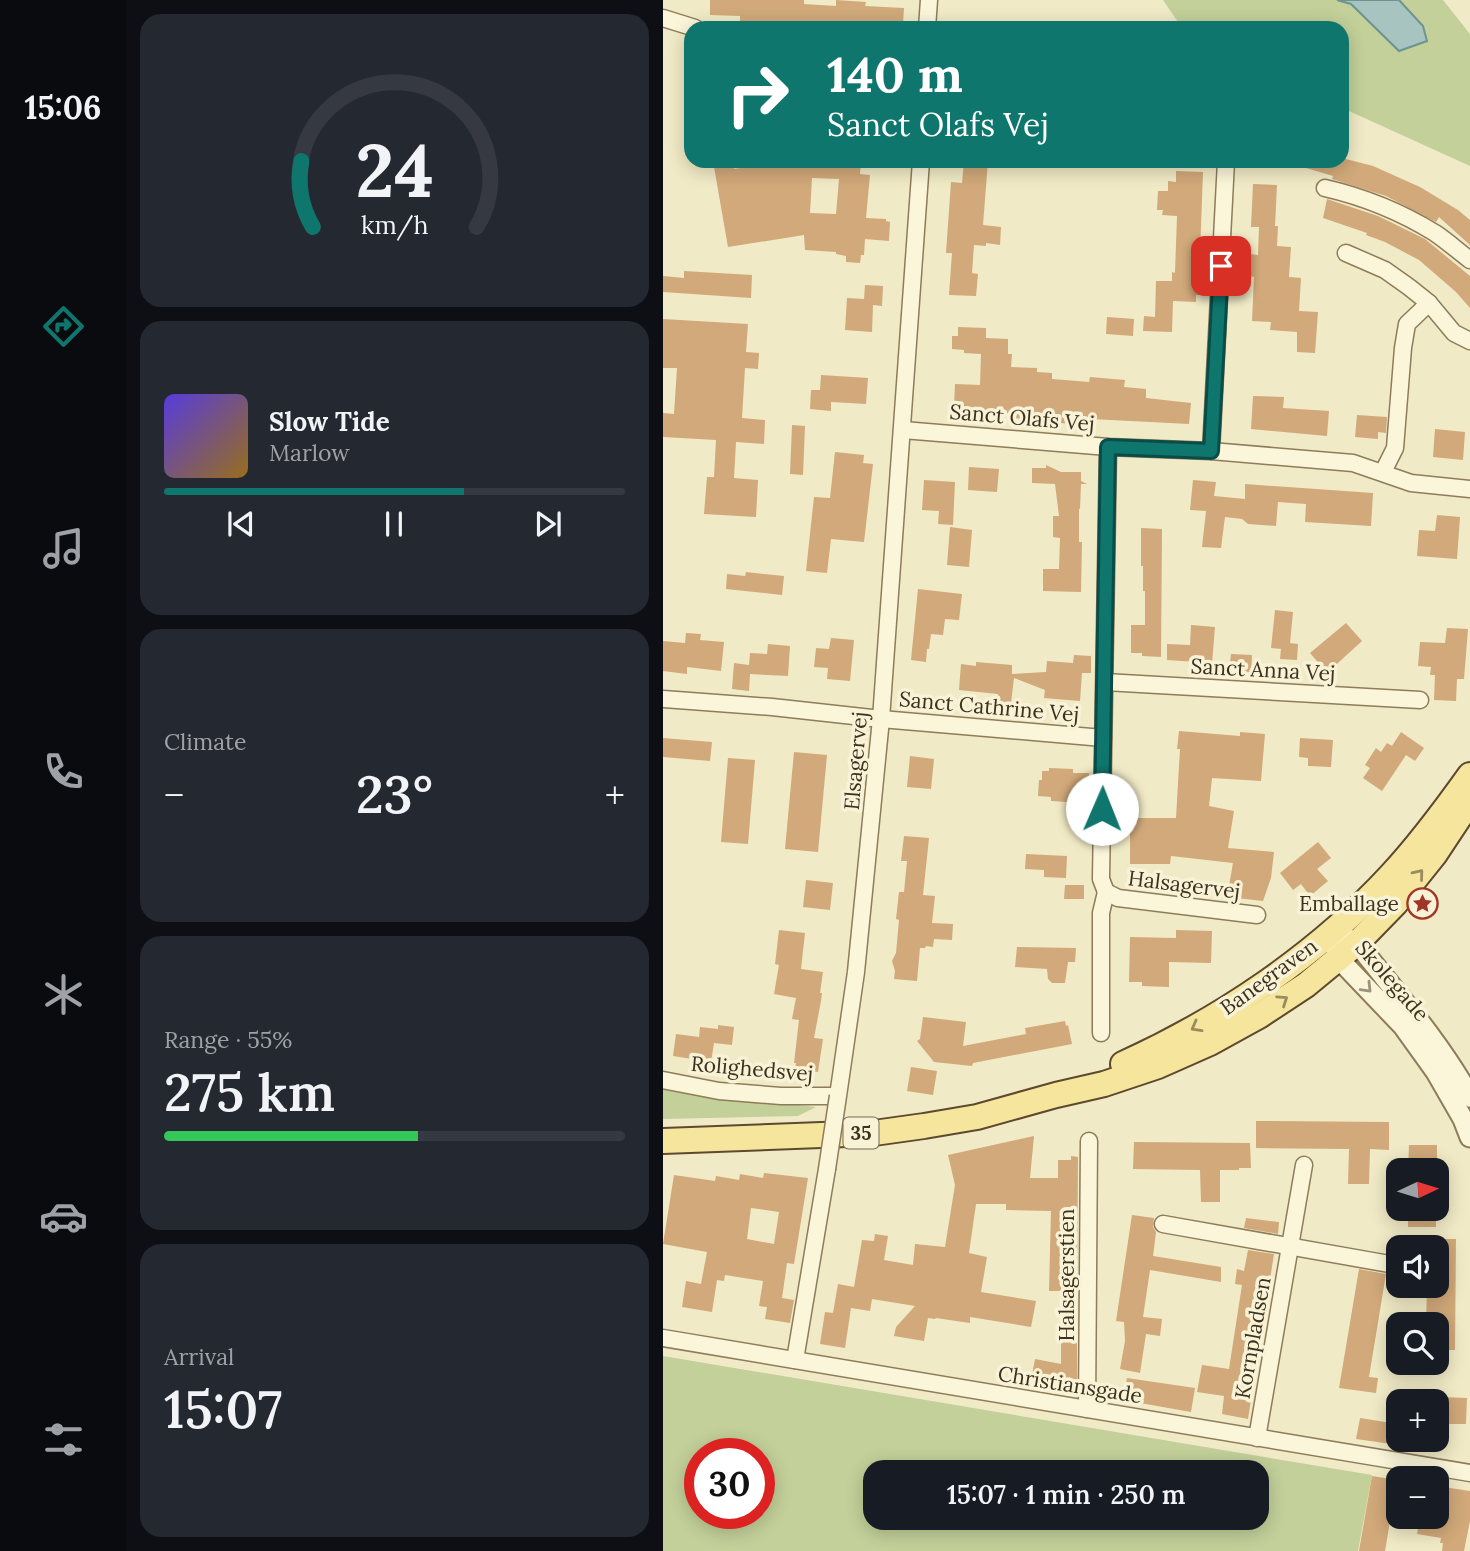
<!DOCTYPE html>
<meta charset="utf-8">
<style>
:root{--surface:#171b24;--page:#242831;--text:#f1f3f6;--muted:#9ea1a6;--line:#363941;--accent:#0f766e}
body{margin:0;font-family:Lora,serif;background:var(--page);color:var(--text);height:100vh;display:flex;flex-direction:column;font-size:26px;white-space:nowrap}
*{box-sizing:border-box;margin:0}
p{font-size:23px;color:var(--muted)}
.icon{flex:none;width:38px;height:38px;fill:none;stroke:currentColor;stroke-width:2;stroke-linecap:round;stroke-linejoin:round}
.map{position:relative;flex:1;overflow:hidden}
.details{display:flex;flex-direction:column;gap:14px;padding:14px;background:#0d0f14;width:537px}
.details>*{flex:none}
.banner{position:absolute;left:21px;top:21px;width:665px;height:147px;border-radius:21px;box-shadow:0 4px 18px #0003;background:#0f766e;color:#fff;overflow:hidden}
.needle{width:46px;rotate:86deg}
.fabs{position:absolute;left:723px;top:1158px;display:grid;gap:14px}
.fabs a{display:grid;place-items:center;width:63px;height:63px;border-radius:14px;background:var(--surface);box-shadow:0 4px 18px #0003;font-size:35px}
.speed{position:absolute;left:21px;top:1438px;display:flex;gap:14px;font-size:35px;font-weight:700;text-align:center}
.speed>*{display:grid;place-content:center;width:91px;height:91px;border-radius:50%;background:var(--surface);box-shadow:0 4px 18px #0003;line-height:1}
.speed .limit{border:10px solid #d22;background:#fff;color:#111}
.pin{position:absolute;display:grid;place-items:center;width:60px;height:60px;color:#fff;margin:-30px;border-radius:14px;box-shadow:0 4px 10px #0006}
.me{position:absolute;width:77px;margin:-38px;rotate:1deg;stroke-linejoin:round;filter:drop-shadow(0 0 5px #0008)}
.turn{display:flex;align-items:center;gap:24px;height:147px;padding:0 28px;font-size:32px}
.turn .icon{width:91px;height:91px;stroke-width:2.5}
.turn b{display:block;font-size:49px;line-height:60px}
.big{font-size:52px;font-weight:600;line-height:1.1}
.details .widget{flex:1;display:flex;flex-direction:column;justify-content:center;gap:10px;min-width:0;padding:0 24px;border-radius:21px;background:var(--page)}
.details .dial{align-items:center;gap:0}
.dial svg{height:182px;overflow:visible;fill:none;stroke:var(--line);stroke-width:7;stroke-linecap:round;text-anchor:middle}
.dial text{fill:var(--text);stroke:none}
.song{display:flex;align-items:center;gap:21px}
.cover{width:84px;height:84px;border-radius:10px;background:linear-gradient(135deg,hsl(250 70% 55%),hsl(40 70% 35%))}
.played{height:7px;border-radius:4px;background:linear-gradient(90deg,var(--accent) 65%,var(--line) 65%)}
.keys{display:flex;justify-content:space-around;direction:ltr}
.heat{display:flex;justify-content:space-between;align-items:center;font-size:38px;direction:ltr}
.charge{height:10px;border-radius:5px;background:linear-gradient(90deg,#34c759 55%,var(--line) 0)}
.trip{position:absolute;left:200px;top:1460px;width:406px;height:70px;border-radius:21px;background:var(--surface);box-shadow:0 4px 18px #0003;font-weight:600;line-height:70px;text-align:center}
main{display:flex;flex:1;min-height:0}
.menu{display:flex;flex-direction:column;width:126px;justify-content:space-around;align-items:center;background:#090b0e;color:var(--muted)}
.menu .icon{width:49px;height:49px}
.menu .active{color:var(--accent)}
.menu b{font-size:32px;color:var(--text)}
.map>svg:first-child{display:block}
.green{fill:#c3d099;fill-rule:evenodd}
.water{fill:#a8c4c0;stroke:#6d948f;stroke-width:2}
.building{fill:#d1a97a;fill-rule:evenodd}
.lines{fill:none;stroke-linecap:round;stroke-linejoin:round}
.minor-casing{stroke:#8e7c5a;stroke-width:19}
.tertiary-casing{stroke:#8e7c5a;stroke-width:23}
.primary-casing{stroke:#5c492e;stroke-width:28}
.minor{stroke:#fbf5da;stroke-width:16}
.tertiary{stroke:#fbf5da;stroke-width:19}
.primary{stroke:#f5e59d;stroke-width:24}
.minor-bridge-casing{stroke:#8e7c5a;stroke-width:19;stroke-linecap:butt}
.minor-bridge{stroke:#fbf5da;stroke-width:16}
.oneway{stroke:#998b5e}
.oneway2{stroke:#9c937c}
.route-casing{stroke:#0a4d48;stroke-width:18}
.route{stroke:#0f766e;stroke-width:12}
.labels{text-anchor:middle;stroke-width:7;stroke-linejoin:round;paint-order:stroke}
.shield{fill:#f8f2d6;stroke:#756b56;stroke-width:2}
.shield-label{font-size:19px;font-weight:bold;fill:#3d311f}
.street-label{font-size:21px;fill:#3d311f;stroke:#f8f2d6}
.poi-label{font-size:21px;fill:#3d311f;stroke:#f8f2d6;text-anchor:end}
</style>
<main>
<nav class="menu">
<b>15:06</b>
<svg class="icon active" aria-label="directions" viewBox="0 0 24 24"><path d="M12 3l9 9-9 9-9-9zM9 14v-3h6M13 9l2 2-2 2"/></svg>
<svg class="icon" aria-label="music" viewBox="0 0 24 24"><path d="M9 18V5l10-2v13"/><circle cx="6" cy="18" r="3"/><circle cx="16" cy="16" r="3"/></svg>
<svg class="icon" aria-label="phone" viewBox="0 0 24 24"><path d="M5 4h4l2 5-3 2q2 4 5 5l2-3 5 2v4C11 20 4 13 5 4z"/></svg>
<svg class="icon" aria-label="climate" viewBox="0 0 24 24"><path d="M12 3v18M4 7l16 10M4 17L20 7"/></svg>
<svg class="icon" aria-label="car" viewBox="0 0 24 24"><path d="M5 17H2v-5l4-1 3-4h7l3 4 3 1v5h-3M9 17h6M6 11h13"/><circle cx="7" cy="17" r="2"/><circle cx="17" cy="17" r="2"/></svg>
<svg class="icon" aria-label="filters" viewBox="0 0 24 24"><path d="M4 7h16M4 17h16"/><circle cx="9" cy="7" r="2"/><circle cx="15" cy="17" r="2"/></svg>
</nav>
<section class="details">
<div class="widget dial"><svg viewBox="0 0 100 80">
<path d="M14 69A42 42 0 1 1 86 69"/>
<path d="M14 69A42 42 0 0 1 9 40" stroke="#0f766e"/>
<text x="50" y="56" font-size="32" font-weight="700">24</text>
<text x="50" y="72" font-size="11">km/h</text>
</svg></div>
<div class="widget">
<div class="song"><i class="cover"></i><div><b>Slow Tide</b><p>Marlow</p></div></div>
<div class="played"></div>
<div class="keys"><svg class="icon" aria-label="previous" viewBox="0 0 24 24"><path d="M18 5L8 12l10 7zM5 5v14"/></svg><svg class="icon" aria-label="pause" viewBox="0 0 24 24"><path d="M8 5v14M16 5v14"/></svg><svg class="icon" aria-label="next" viewBox="0 0 24 24"><path d="M6 5l10 7-10 7zM19 5v14"/></svg></div>
</div>
<div class="widget"><p>Climate</p>
<div class="heat"><a>−</a><b class="big">23°</b><a>+</a></div>
</div>
<div class="widget"><p>Range · 55%</p><b class="big">275 km</b><div class="charge"></div></div>
<div class="widget"><p>Arrival</p><b class="big">15:07</b></div>
</section>
<div class="map">
<svg width="807" height="1551" viewBox="0 0 807 1551">
<rect width="100%" height="100%" fill="#f1eac6"/>
<!-- green -->
<g class="green">
<path d="M500 0H780L807 34V166L686 111 679 113V28H519Z"/>
<path d="M0 1085 26 1092 153 1107 135 1116 0 1119Z"/>
<path d="M0 1356 709 1475 695 1551H0ZM37 1454H96V1514H37ZM212 1472H593V1517H212Z"/>
</g>
<!-- water -->
<path class="water" d="M674 0H736L760 26 764 41 736 51 688 4Z"/>
<!-- building -->
<g class="building">
<path d="M47 0H141V4L173 6V0L203 2 202 6 241 8 240 24H232V28H107V26L77 24V16L47 15Z"/>
<path d="M679 158 710 166 757 187 795 210 807 220V245L776 217 773 222 723 196 669 179 670 176 633 165V161H679Z"/>
<path d="M123 161H198L197 174 207 175 203 218 223 219V221L227 222 226 241 202 239 201 255H198L197 263 183 262V256L173 254V252L142 250 141 235 65 247 51 167 70 164 71 169ZM149 178 176 179 173 214 147 213Z"/>
<path d="M301 161H325L320 225 338 227 337 245 323 243V246L311 245 309 273 315 274 313 296 286 295 289 253H283L288 182 299 183Z"/>
<path d="M513 171 540 172 537 253H539L537 295H533V302L510 301 509 332 480 331 481 316 492 317 493 281H509V272L512 273 514 216 499 215 500 210H494L495 191H505V181L513 182Z"/>
<path d="M590 184 614 185 612 226H615L614 246 628 247 626 277 638 278 636 311 655 312 652 353 634 352V332L607 330 608 322 589 321 591 277 586 276 587 254 595 255 596 227H588Z"/>
<path d="M664 199 715 216 762 239 807 276V308L793 292 756 260 722 242 703 235 704 233 660 218Z"/>
<path d="M21 271 89 275 88 298 0 292V276L21 278Z"/>
<path d="M202 285 220 286 219 306 210 305 209 332 182 330 184 298 201 299Z"/>
<path d="M444 317 471 319 470 336 443 334Z"/>
<path d="M0 319 85 324 83 352 96 353 95 369 82 368 79 418 102 420 101 444 73 442 71 478 95 480 93 517 41 514 44 477H51L53 440 0 437V413L11 414 14 368H0Z"/>
<path d="M295 327 323 328V338L345 339V354H349L348 367 374 368V372L389 373V379L426 382 427 377 462 380 461 387 483 389V398L528 403 526 424 428 419 427 425 396 423V421L347 418V413L308 412V408L291 407 292 384 317 385 318 354 301 353V350L289 349V336H295Z"/>
<path d="M158 375 205 378 203 404 168 402V411L147 409 148 390H157Z"/>
<path d="M590 396 621 397 620 408 666 411 664 436 588 429Z"/>
<path d="M694 415 724 417 723 433 715 432V439L692 437Z"/>
<path d="M129 425 142 426 140 475 127 474Z"/>
<path d="M772 429 802 432 800 460 770 457Z"/>
<path d="M172 452 201 455 200 463 210 464 201 542 168 539 164 573 143 571 151 497 167 498Z"/>
<path d="M383 465 398 472H418V481L424 484H418L417 509H416V542H419L418 592 380 591V569H396L397 538 390 537V516H396L392 484 369 483V468H383Z"/>
<path d="M306 467 336 469 334 492 305 490Z"/>
<path d="M261 480 292 482 290 525 275 524 276 511 259 510Z"/>
<path d="M530 480 553 482 551 496 582 499V484L710 493 708 526 642 522 643 504 615 502 613 526 585 524 579 519 562 517 558 548 539 547 543 511 527 510Z"/>
<path d="M774 515 797 517 794 559 754 556 756 530 772 531Z"/>
<path d="M287 527 309 530 306 567 284 565Z"/>
<path d="M478 528 499 529 498 657 479 656V653H468V625H482V591H480V566H478Z"/>
<path d="M83 572 121 576 119 595 63 589 64 574 82 576Z"/>
<path d="M255 589 299 594 296 620 282 619 280 635 268 634 266 649H264L263 662 248 660Z"/>
<path d="M612 610 630 612 627 643 635 644 634 660 617 659 618 649 608 648Z"/>
<path d="M683 623 699 641 664 673 647 653Z"/>
<path d="M528 625 552 627 549 663 504 660V644L527 645Z"/>
<path d="M784 628 805 629 801 679H794L793 701 771 700 772 675H767L768 667 755 666 757 642 782 643Z"/>
<path d="M23 633 38 634 37 640 61 642 58 671 24 667V674L0 671V641L22 643Z"/>
<path d="M168 638 191 640 187 681 164 679 165 668 151 667 153 648 166 649Z"/>
<path d="M105 644 127 646 125 676 87 674 86 691 69 689 71 663 86 665 87 653 104 654Z"/>
<path d="M568 654 589 655 588 673 566 671Z"/>
<path d="M411 655 428 656V673H419L417 701 381 698 382 690 351 678 347 711 333 709 335 694 296 690 298 664 313 666V662L349 665V674L383 672 384 661 410 663Z"/>
<path d="M516 731 577 736V732L602 734 598 781 549 778 546 806 571 811 565 848 611 852 608 878 600 901 564 897 570 863 508 856 507 864H467V818H513L517 749H514Z"/>
<path d="M738 732 761 748 752 761 743 755 719 791 700 778 707 768 702 765 713 748 718 752 724 743 729 746Z"/>
<path d="M0 738 49 742 47 761 0 757Z"/>
<path d="M637 738 670 740 668 767 645 766V758L636 757Z"/>
<path d="M131 752 164 755 155 852 122 849Z"/>
<path d="M247 756 271 759 268 789 244 787Z"/>
<path d="M65 758 92 760 85 844 58 842Z"/>
<path d="M386 768 410 769V773H426V797H405L404 802 388 801V797L375 796 376 780H379V771H386Z"/>
<path d="M241 836 266 838 260 895 272 896 269 923 290 924 289 940 271 939 270 947 263 946 262 948H257L254 981 231 979 232 971 229 961 233 953 236 920 233 919 236 892H241L244 861H238Z"/>
<path d="M655 842 668 858 654 869 665 881 647 896 638 884 630 890 617 873Z"/>
<path d="M363 854 404 856 403 878 381 877V870L362 869Z"/>
<path d="M143 880 170 883 167 910 140 907Z"/>
<path d="M402 885H421V899H401Z"/>
<path d="M116 930 142 933 138 969 160 972 157 993H159L158 1001 151 1038 160 1039 155 1072 132 1069 133 1063H131L136 1020 129 1019 133 998 111 994 116 965 112 964Z"/>
<path d="M513 930 549 931 548 963 506 962V987L479 986V982H466L467 937 513 938Z"/>
<path d="M354 947 413 948 412 962H405L402 983H389L385 979 384 969 352 967Z"/>
<path d="M260 1017 303 1022 300 1046 363 1034 362 1028 402 1021 403 1026 405 1025 409 1044 310 1063 309 1066 271 1062 254 1041 257 1039Z"/>
<path d="M55 1025 71 1027 69 1045 51 1043 48 1062 10 1056 13 1034 36 1037 37 1027 55 1029Z"/>
<path d="M248 1067 274 1071 270 1095 244 1091Z"/>
<path d="M593 1121 726 1122V1150L707 1149 706 1184H685L686 1149 593 1148Z"/>
<path d="M371 1136 367 1178H395V1160H408V1156L415 1157 414 1291H386L388 1211 343 1210V1204H313L306 1253 324 1257 318 1292 373 1301 368 1327 307 1317V1323L273 1318 272 1319 265 1318 261 1341 231 1336 233 1327 252 1306 209 1299 207 1311 188 1308 182 1348 157 1344 162 1312 170 1313 175 1284 191 1287 199 1240 211 1241 212 1234 225 1236 221 1260 250 1265 252 1244 282 1247 292 1185 285 1155Z"/>
<path d="M471 1142 587 1143 588 1168H576V1170H557V1202H538L537 1170 470 1169Z"/>
<path d="M746 1145H774V1171H745Z"/>
<path d="M101 1173 145 1178 131 1264 124 1263 119 1298 131 1300 127 1323 102 1319 104 1307 96 1306 100 1281 62 1275 61 1281 54 1280 49 1312 19 1307 23 1281 38 1284 44 1252 0 1244 11 1175 52 1181 53 1176 76 1180 77 1174 100 1178ZM88 1208 116 1212 111 1244 84 1239Z"/>
<rect x="745" y="1209" width="28" height="18"/>
<path d="M469 1215 491 1218 490 1227 493 1232 490 1256 558 1267V1282L487 1270 480 1317 499 1319 497 1336 483 1334 477 1373 457 1369 462 1341 461 1322 453 1321Z"/>
<path d="M583 1218 616 1222 615 1234 581 1228Z"/>
<path d="M774 1239H793L792 1350H774V1325H763L764 1286H774Z"/>
<path d="M585 1250 611 1254 585 1419 559 1414 561 1396 534 1392 539 1365 566 1369 579 1285 572 1284 574 1269 581 1271Z"/>
<path d="M696 1269 723 1274 706 1377 715 1378 713 1393 676 1388Z"/>
<path d="M398 1329H414V1394L367 1386 372 1359 398 1364Z"/>
<path d="M464 1378 532 1388 528 1412 460 1400Z"/>
<path d="M778 1397 804 1398 803 1424H778Z"/>
<path d="M697 1418 735 1424V1445L693 1439Z"/>
<path d="M709 1476 734 1480 722 1551H696Z"/>
<path d="M774 1486 807 1491V1521L801 1551H779L780 1543H777L778 1538 754 1534 757 1517H774Z"/>
</g>
<g class="lines">
<defs>
<g id="minor">
<path d="M0 18 32 28"/>
<path d="M264 28 266 0"/>
<path d="M662 188C701 197 738 212 772 233 784 241 795 251 807 260"/>
<path d="M683 253 722 270 746 287 766 303 791 333 807 341"/>
<path d="M240 430 445 447 548 451 690 463 748 483 807 489"/>
<path d="M445 447 438 879 443 892 455 898 594 915"/>
<path d="M548 451 563 161"/>
<path d="M720 472 732 448 740 348 744 324 766 303"/>
<path d="M442 682 757 700"/>
<path d="M0 699 109 707 218 719 440 738"/>
<path d="M438 1033V913L443 892"/>
<path d="M0 1080 56 1091 118 1096H175L193 972 218 719 258 161"/>
<path d="M500 1224 732 1265"/>
<path d="M0 1338 807 1473"/>
<path d="M132 1360 164 1169"/>
<path d="M424 1409 426 1141"/>
<path d="M594 1438 641 1165"/>
</g>
<g id="tertiary">
<path d="M681 937 694 943C733 993 776 1041 807 1097"/>
<path d="M672 946 675 958 740 1026 773 1072 800 1119 807 1137"/>
</g>
<g id="primary">
<path d="M460 1064C559 1019 654 955 728 875 757 844 782 810 807 775"/>
<path d="M0 1141 211 1133 261 1126 314 1117 393 1095 441 1084 495 1066 547 1043 596 1016 643 985 694 943 732 904 772 854 807 801"/>
</g>
</defs>
<!-- minor casing -->
<use href="#minor" class="minor-casing"/>
<!-- tertiary casing -->
<use href="#tertiary" class="tertiary-casing"/>
<!-- primary casing -->
<use href="#primary" class="primary-casing"/>
<!-- minor -->
<use href="#minor" class="minor"/>
<!-- tertiary -->
<use href="#tertiary" class="tertiary"/>
<!-- primary -->
<use href="#primary" class="primary"/>
<defs>
<path id="minor-bridge" d="M164 1169 175 1096"/>
</defs>
<!-- minor-bridge casing -->
<use href="#minor-bridge" class="minor-bridge-casing"/>
<!-- minor-bridge -->
<use href="#minor-bridge" class="minor-bridge"/>
</g>
<!-- one-way arrows -->
<defs><path id="oneway-chevron" d="M-2-3.5L2.5 0L-2 3.5" fill="none" stroke-width="1.6" stroke-linecap="round" stroke-linejoin="round" transform="scale(1.75)"/></defs>
<g class="oneway">
<use href="#oneway-chevron" transform="translate(756 874) rotate(-51)"/>
<use href="#oneway-chevron" transform="translate(620 1000) rotate(-34)"/>
<use href="#oneway-chevron" transform="translate(533 1027) rotate(151)"/>
</g>
<use class="oneway2" href="#oneway-chevron" transform="translate(704 988) rotate(46)"/>
<g class="lines">
<defs>
<path id="route" d="M439 809 445 447 548 451 558 266"/>
</defs>
<!-- route casing -->
<use href="#route" class="route-casing"/>
<!-- route -->
<use href="#route" class="route"/>
</g>
<!-- icons -->
<defs>
<symbol id="sight-ring" viewBox="-11 -11 22 22"><circle r="9.5" fill="#f8f2d6" stroke="#a13526" stroke-width="1.5"/><path d="M0-6L1.8-2.2L6-1.7L2.9 1.2L3.7 5.4L0 3.3L-3.7 5.4L-2.9 1.2L-6-1.7L-1.8-2.2Z" fill="#a13526"/></symbol>
</defs>
<g fill-rule="evenodd">
<use href="#sight-ring" x="742" y="886" width="35" height="35"/>
</g>
<g class="labels">
<!-- shield labels -->
<rect class="shield" x="180.5" y="1117.5" width="35" height="31" rx="5"/>
<g class="shield-label">
<text x="198" y="1140">35</text>
</g>
<!-- street labels -->
<g class="street-label">
<text transform="translate(359 418) rotate(5)" y="7">Sanct Olafs Vej</text>
<text transform="translate(600 670) rotate(3)" y="7">Sanct Anna Vej</text>
<text transform="translate(326 707) rotate(5)" y="7">Sanct Cathrine Vej</text>
<text transform="translate(193 761) rotate(-85)" y="7">Elsagervej</text>
<text transform="translate(521 885) rotate(7)" y="7">Halsagervej</text>
<text transform="translate(606 977) rotate(-36)" y="7">Banegraven</text>
<text transform="translate(729 981) rotate(49)" y="7">Skolegade</text>
<text transform="translate(89 1069) rotate(5)" y="7">Rolighedsvej</text>
<text transform="translate(404 1275) rotate(-90)" y="7">Halsagerstien</text>
<text transform="translate(590 1338) rotate(-80)" y="7">Kornpladsen</text>
<text transform="translate(407 1385) rotate(9)" y="7">Christiansgade</text>
</g>
<!-- poi labels -->
<g class="poi-label">
<text x="736" y="911">Emballage</text>
</g>
</g>
</svg>
<div class="fabs">
<a><svg class="needle" viewBox="-14 -14 28 28"><path d="M0-13l5 13h-10z" fill="#e53935"/><path d="M0 13l5-13h-10z" fill="#9ea1a6"/></svg></a>
<a><svg class="icon" aria-label="sound" viewBox="0 0 24 24"><path d="M4 9h4l5-4v14l-5-4H4zM17 9q2 3 0 6"/></svg></a>
<a><svg class="icon" aria-label="search" viewBox="0 0 24 24"><circle cx="10" cy="10" r="6"/><path d="M15 15l6 6"/></svg></a>
<a>+</a>
<a>−</a>
</div>
<div class="speed"><div class="limit">30</div></div>
<div class="pin" style="left:558px;top:266px;background:#d93025"><svg class="icon" aria-label="arrive" viewBox="0 0 24 24"><path d="M6 21V4h12l-3 4 3 4H6"/></svg></div>
<svg class="me" style="left:439px;top:809px" viewBox="-20 -20 40 40"><circle r="19" fill="#fff"/><path d="M0-13L10 11 0 6-10 11z" fill="#0f766e"/></svg>
<div class="trip">15:07 · 1 min · 250 m</div>
<div class="banner">
<div class="turn"><svg class="icon" aria-label="right" viewBox="0 0 24 24"><path d="M7 20v-9h11M14 6l5 5-5 5"/></svg><div><b>140 m</b>Sanct Olafs Vej</div></div>
</div>
</div>
</main>
